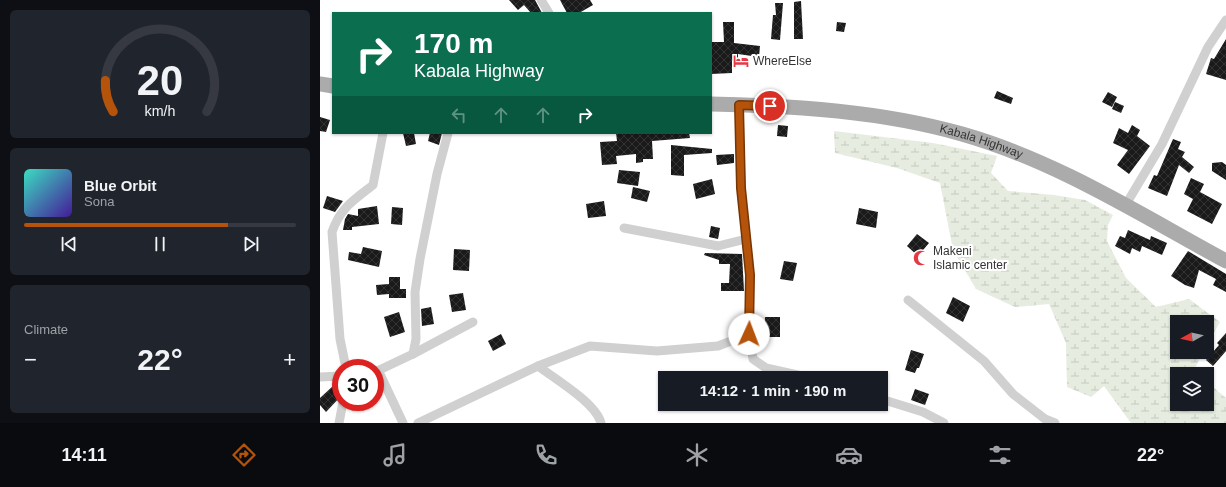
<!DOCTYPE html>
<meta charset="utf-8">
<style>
:root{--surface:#171b24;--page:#20242c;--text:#f1f3f6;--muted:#9ea1a6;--line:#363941;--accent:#b45309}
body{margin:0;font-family:Helvetica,sans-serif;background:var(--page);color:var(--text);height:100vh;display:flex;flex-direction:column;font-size:15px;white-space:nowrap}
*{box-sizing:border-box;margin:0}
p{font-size:13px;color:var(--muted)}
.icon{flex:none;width:22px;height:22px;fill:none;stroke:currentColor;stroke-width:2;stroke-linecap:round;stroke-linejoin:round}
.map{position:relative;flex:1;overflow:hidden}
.drawer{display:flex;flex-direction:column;gap:10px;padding:10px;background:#0d0f14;width:320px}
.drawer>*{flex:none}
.hud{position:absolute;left:12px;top:12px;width:380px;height:122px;border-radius:0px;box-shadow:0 1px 3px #0004;background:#0b6e4f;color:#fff;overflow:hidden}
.needle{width:26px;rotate:262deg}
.controls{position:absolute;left:850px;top:315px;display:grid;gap:8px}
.controls a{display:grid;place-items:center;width:44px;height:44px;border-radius:0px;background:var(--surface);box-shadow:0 1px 3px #0004;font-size:20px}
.speed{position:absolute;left:12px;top:359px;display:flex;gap:8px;font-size:20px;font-weight:700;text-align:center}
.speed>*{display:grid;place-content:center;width:52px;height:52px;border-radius:50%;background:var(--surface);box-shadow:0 1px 3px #0004;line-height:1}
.speed .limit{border:6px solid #d22;background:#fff;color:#111}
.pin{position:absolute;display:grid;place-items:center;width:34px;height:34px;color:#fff;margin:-17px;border:2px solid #fff;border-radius:50%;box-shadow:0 1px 4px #0007}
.me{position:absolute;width:44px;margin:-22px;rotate:2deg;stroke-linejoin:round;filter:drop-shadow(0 0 3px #0008)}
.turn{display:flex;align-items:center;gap:14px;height:84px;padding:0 16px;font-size:18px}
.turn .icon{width:52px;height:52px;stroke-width:2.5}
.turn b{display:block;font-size:28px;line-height:34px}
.lanes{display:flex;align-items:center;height:38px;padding:0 16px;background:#0003;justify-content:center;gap:20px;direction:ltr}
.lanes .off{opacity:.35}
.big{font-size:30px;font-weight:800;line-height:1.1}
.drawer .widget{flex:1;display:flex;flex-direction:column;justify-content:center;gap:6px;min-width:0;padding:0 14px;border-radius:6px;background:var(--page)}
.drawer .dial{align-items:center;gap:0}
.dial svg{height:104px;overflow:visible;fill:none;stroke:var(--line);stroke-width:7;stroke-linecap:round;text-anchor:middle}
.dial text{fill:var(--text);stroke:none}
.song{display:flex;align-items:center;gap:12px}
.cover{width:48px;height:48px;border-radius:6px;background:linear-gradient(135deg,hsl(170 70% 55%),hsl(260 70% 35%))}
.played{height:4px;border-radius:2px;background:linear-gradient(90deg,var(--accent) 75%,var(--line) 75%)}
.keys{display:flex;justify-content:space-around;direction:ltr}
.heat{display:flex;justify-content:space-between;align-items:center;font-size:22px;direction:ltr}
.trip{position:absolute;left:338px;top:371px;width:230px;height:40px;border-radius:0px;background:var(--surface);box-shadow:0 1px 3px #0004;font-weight:800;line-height:40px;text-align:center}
.menu{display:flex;height:64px;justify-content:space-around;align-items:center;background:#090b0e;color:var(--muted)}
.menu .icon{width:28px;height:28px}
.menu .active{color:var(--accent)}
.menu b{font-size:18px;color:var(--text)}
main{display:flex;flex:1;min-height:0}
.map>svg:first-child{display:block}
.wetland{fill:url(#wetland-marsh)}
.building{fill:url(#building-cross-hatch)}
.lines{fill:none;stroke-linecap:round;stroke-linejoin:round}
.street{stroke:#d0d0d0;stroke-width:9}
.primary{stroke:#ababab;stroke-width:15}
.route-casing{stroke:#753606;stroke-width:10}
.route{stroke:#b45309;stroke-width:7}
.labels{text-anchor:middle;stroke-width:4;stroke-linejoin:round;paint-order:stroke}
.poi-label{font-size:12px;fill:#333;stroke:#fff;text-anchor:start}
.street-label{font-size:12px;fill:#333;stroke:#fff}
</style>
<main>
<section class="drawer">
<div class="widget dial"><svg viewBox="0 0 100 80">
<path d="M14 69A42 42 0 1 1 86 69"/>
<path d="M14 69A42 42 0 0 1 8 45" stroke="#b45309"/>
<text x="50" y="56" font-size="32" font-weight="700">20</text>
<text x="50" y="72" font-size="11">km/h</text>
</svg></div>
<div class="widget">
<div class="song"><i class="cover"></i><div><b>Blue Orbit</b><p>Sona</p></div></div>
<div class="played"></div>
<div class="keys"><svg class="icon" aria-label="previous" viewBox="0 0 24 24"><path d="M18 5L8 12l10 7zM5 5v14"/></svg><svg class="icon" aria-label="pause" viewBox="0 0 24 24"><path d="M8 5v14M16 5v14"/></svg><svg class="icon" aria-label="next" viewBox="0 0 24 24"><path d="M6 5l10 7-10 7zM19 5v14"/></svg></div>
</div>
<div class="widget"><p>Climate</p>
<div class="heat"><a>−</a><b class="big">22°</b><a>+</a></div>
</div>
</section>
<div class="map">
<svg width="906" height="423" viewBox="0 0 906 423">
<defs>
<pattern id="wetland-marsh" width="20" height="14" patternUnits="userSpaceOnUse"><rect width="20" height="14" fill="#e6ecdf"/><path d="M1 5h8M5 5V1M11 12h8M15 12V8" fill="none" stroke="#c6cbc0"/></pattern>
<pattern id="building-cross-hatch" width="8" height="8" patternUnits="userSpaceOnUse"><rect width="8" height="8" fill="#1a1a1a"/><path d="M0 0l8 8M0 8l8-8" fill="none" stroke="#333"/></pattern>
</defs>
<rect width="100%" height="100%" fill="#fff"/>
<!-- wetland -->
<path class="wetland" d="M514 131 613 143 677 156 671 173 688 191 734 195 765 200 793 215 788 225 787 241 806 278 836 307 869 299 900 322 887 345V322H857V352H883L874 370 878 374H857V404H887V382L906 398V423H811L784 386 771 397 747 387 746 343 729 304 695 307 656 289 633 250 620 183 577 168 515 153Z"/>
<!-- building -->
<g class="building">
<path d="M189 0H215L222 13H211L204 5 198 10Z"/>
<path d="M240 0H270L273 5 259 13H247Z"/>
<path d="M481 1 483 39H474V2Z"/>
<path d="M455 3H463L460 40 451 39 453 15H456Z"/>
<path d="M403 22H414V43L440 46 439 57 418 54V61H412V73L391 74V42H404Z"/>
<path d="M517 22 526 23 524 32 516 31Z"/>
<path d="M906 39V80L886 74 891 58 894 59Z"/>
<path d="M677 91 693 98 691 104 674 98Z"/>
<path d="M788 92 797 97 792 107 782 102Z"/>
<path d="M795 102 804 106 801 113 792 109Z"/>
<path d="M0 117 10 120 6 132 0 131Z"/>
<path d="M458 125 468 126 467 137 457 136Z"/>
<path d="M812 125 820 130 817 136 830 146 809 174 797 165 808 150 793 143 799 128 808 133Z"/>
<path d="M83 133H94L96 144 86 146Z"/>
<path d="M110 133H122L119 145 108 141Z"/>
<path d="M296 133H369L370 138 332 141 333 159H323V162L316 163V154L296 156 297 164 282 165 280 142 297 141Z"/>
<path d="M853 139 861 142 858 149 865 152 862 157 874 167 869 173 859 165 847 196 828 188 834 175 837 176Z"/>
<path d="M351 145 392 149V153L364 155V176L351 175Z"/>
<path d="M414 154V163L397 165 396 155Z"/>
<path d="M902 162 906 165V180L892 171V163Z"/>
<path d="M299 170 320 172 318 186 297 183Z"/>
<path d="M871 178 884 184 880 192 902 204 892 224 867 211 873 199 864 194Z"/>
<path d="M392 179 395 194 376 199 373 184Z"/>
<path d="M313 187 330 191 327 202 311 198Z"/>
<path d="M7 196 23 201 15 212 3 208Z"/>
<path d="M284 201 286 216 268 218 266 204Z"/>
<path d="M57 206 59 224 32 227V230H23L25 219 28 214 38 216V209Z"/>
<path d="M72 207 83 208 82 225 71 224Z"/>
<path d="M539 208 558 212 556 228 536 224Z"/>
<path d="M391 226 400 228 398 239 389 237Z"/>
<path d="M808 230 830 240 831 236 847 243 842 255 822 246 820 252 812 248 810 254 795 246 800 236 805 238Z"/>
<path d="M597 234 609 243 598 256 587 246Z"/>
<path d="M43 247 62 251 59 267 28 260 29 252 41 254Z"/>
<path d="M134 249 150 250 149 271 133 270Z"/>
<path d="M868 251 906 274V292L893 285 896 279 879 270 874 288 865 285 851 276Z"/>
<path d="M385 253 422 254 424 291H401V283H409L410 264H399V260L384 255Z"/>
<path d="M464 261 477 263 473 281 460 279Z"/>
<path d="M69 277H80V289H86V298H69V294L57 295 56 285 69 284Z"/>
<path d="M143 293 146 310 132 312 129 295Z"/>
<path d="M633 297 650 306 643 322 626 313Z"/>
<path d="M111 307 114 324 102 326 101 309Z"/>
<path d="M79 312 85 332 70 337 64 317Z"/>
<path d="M445 317H460V337H444Z"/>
<path d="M906 333V351L893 366 886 360 899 345 897 343Z"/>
<path d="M181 334 186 344 173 351 168 341Z"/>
<path d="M591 350 604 354 599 368H597L595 373 585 370Z"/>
<path d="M13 386 21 396 6 412 0 405V398Z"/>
<path d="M595 389 609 394 605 405 591 400Z"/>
</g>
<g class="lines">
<!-- street -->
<g class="street">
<path d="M221 0 229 13"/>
<path d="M419 105 421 188 430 275 429 334 433 359 446 368 491 378"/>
<path d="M805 206 842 144 888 47 906 20"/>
<path d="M304 228 398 246 426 239"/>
<path d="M588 300 664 361 693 394 725 419 735 423"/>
<path d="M93 354 153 322"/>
<path d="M218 366C235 379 276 403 281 423"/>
<path d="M26 368 20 339 12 232C20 208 34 200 53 185L63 133"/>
<path d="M55 372 93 354 96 339 95 292 100 259 117 174 128 133"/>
<path d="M59 372 83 423"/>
<path d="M0 377 21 376"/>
<path d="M561 399 603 412 624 423"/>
<path d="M19 423 23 402"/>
<path d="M98 423 218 366 270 346 337 351 398 346 429 334"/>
</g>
<!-- primary -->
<g class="primary">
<path d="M0 84 13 86"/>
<path id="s1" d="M391 104C476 106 561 111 642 134 737 161 821 215 906 261"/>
</g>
</g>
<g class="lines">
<defs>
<path id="route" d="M429 334 430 275 421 188 419 105 450 106"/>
</defs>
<!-- route casing -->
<use href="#route" class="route-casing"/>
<!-- route -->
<use href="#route" class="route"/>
</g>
<!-- icons -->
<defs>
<symbol id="hotel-bare" viewBox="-9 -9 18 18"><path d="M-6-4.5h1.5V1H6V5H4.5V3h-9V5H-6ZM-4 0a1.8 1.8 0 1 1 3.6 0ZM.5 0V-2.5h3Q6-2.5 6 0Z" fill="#e63946" stroke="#fff" stroke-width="2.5" paint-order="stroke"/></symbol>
<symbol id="mosque-bare" viewBox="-9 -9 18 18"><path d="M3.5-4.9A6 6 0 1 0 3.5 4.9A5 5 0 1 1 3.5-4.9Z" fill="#e63946" stroke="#fff" stroke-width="2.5" paint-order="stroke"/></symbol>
</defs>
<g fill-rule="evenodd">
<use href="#hotel-bare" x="410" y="50" width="22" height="22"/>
<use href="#mosque-bare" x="590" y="247" width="22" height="22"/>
</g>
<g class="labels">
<!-- poi labels -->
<g class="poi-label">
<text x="433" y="65">WhereElse</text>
<text x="613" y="255">Makeni<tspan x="613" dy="14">Islamic center</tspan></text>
</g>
<!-- street labels -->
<g class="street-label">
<text dy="4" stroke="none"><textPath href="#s1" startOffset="274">Kabala Highway</textPath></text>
</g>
</g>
</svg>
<div class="controls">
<a><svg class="needle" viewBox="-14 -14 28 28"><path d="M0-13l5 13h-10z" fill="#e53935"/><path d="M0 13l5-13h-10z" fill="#9ea1a6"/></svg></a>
<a><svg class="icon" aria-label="layers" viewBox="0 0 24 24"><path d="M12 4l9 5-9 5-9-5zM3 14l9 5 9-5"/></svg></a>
</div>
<div class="speed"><div class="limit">30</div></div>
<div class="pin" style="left:450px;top:106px;background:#d93025"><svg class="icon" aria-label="arrive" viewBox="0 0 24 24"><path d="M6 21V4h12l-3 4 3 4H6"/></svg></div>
<svg class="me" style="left:429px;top:334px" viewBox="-20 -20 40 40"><circle r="19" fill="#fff"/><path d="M0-13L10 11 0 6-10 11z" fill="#b45309"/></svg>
<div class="trip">14:12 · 1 min · 190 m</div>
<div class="hud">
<div class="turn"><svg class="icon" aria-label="right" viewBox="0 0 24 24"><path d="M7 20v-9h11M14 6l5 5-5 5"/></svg><div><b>170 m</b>Kabala Highway</div></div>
<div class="lanes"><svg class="icon off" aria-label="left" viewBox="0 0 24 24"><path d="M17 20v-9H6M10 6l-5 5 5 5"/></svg><svg class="icon off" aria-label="ahead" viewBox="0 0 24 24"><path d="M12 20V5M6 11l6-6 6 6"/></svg><svg class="icon off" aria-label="ahead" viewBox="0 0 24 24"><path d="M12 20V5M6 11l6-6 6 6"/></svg><svg class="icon" aria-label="right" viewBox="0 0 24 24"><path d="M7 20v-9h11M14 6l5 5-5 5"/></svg></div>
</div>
</div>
</main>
<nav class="menu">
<b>14:11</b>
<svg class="icon active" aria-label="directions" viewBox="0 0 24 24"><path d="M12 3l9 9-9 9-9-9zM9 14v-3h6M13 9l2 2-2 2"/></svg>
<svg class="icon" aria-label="music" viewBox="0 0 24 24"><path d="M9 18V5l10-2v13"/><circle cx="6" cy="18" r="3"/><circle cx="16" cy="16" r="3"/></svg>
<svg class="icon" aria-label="phone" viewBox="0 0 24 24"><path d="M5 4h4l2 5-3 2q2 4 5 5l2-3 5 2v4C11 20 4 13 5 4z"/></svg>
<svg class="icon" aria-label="climate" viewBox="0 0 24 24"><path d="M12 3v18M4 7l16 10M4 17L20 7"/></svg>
<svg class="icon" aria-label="car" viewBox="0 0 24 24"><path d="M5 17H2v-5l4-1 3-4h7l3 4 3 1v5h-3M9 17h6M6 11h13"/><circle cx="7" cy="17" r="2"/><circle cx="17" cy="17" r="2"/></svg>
<svg class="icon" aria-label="filters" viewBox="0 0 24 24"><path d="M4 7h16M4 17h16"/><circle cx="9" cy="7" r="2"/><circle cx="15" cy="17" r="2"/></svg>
<b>22°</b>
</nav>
